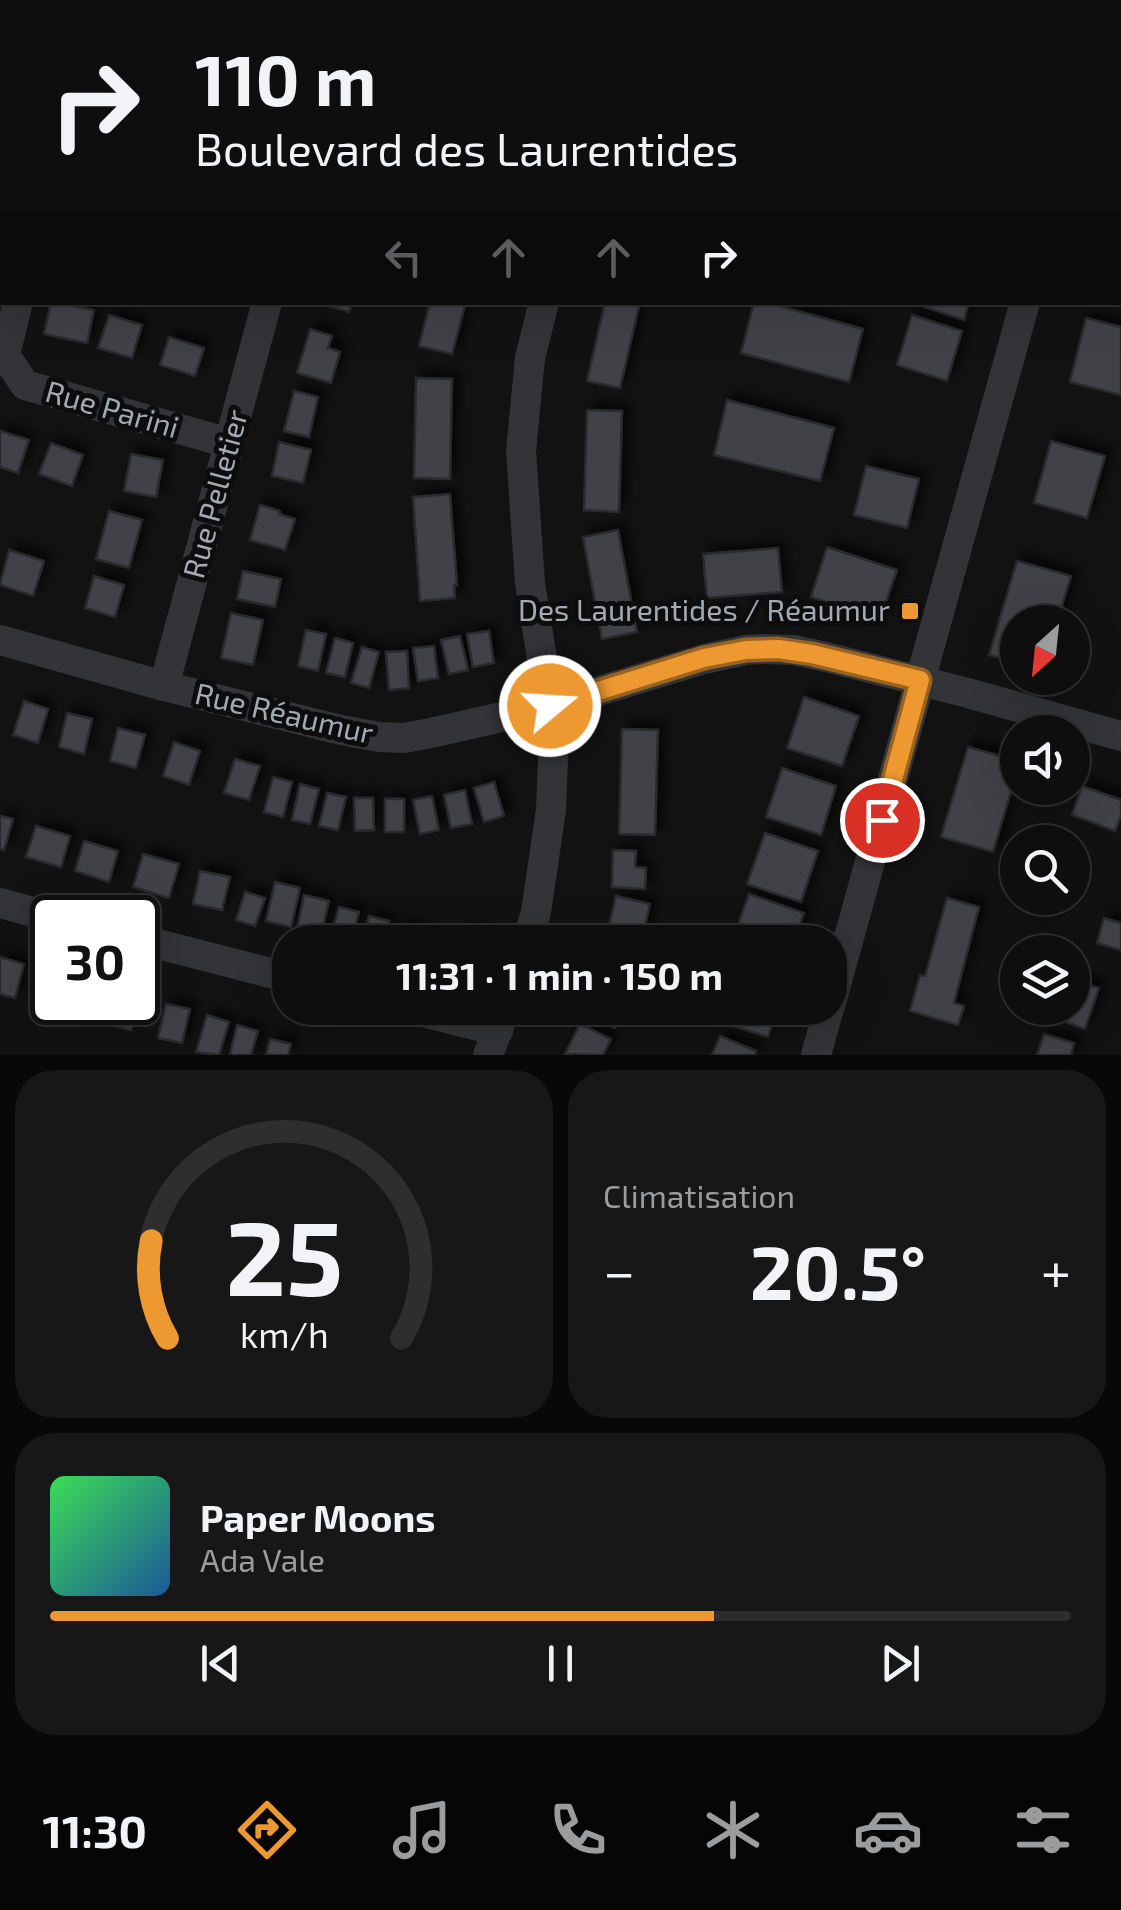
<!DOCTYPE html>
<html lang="fr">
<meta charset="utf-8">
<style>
:root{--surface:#0e0e0e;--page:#171717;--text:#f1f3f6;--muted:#9b9c9e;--line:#2e2e2e;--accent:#ed9830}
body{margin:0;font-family:"Exo 2",sans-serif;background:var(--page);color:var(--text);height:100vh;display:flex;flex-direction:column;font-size:38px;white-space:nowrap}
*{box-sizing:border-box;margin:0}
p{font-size:32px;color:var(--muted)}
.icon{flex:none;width:55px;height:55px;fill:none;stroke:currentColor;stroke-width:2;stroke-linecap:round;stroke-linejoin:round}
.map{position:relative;height:1055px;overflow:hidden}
.panel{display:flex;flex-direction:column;gap:15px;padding:15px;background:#080808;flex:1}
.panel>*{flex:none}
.banner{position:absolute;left:0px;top:0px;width:1122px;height:305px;box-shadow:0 10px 40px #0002,0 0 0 2px var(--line);background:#0e0e0e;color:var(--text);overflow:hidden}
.needle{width:65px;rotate:207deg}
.tools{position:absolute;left:1000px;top:605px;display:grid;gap:20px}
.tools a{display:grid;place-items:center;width:90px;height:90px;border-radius:50%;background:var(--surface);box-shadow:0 10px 40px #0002,0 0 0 2px var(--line);font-size:50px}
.speed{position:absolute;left:30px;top:895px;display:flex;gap:20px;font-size:50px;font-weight:700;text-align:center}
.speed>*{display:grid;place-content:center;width:130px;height:130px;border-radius:50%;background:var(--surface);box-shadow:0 10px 40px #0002,0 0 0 2px var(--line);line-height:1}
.speed .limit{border:5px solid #111;border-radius:15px;background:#fff;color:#111}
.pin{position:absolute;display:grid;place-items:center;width:85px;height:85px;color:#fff;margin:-42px;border:5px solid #fff;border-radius:50%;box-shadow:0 2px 10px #0007}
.me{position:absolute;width:110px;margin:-55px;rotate:72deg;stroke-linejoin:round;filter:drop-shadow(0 0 8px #0008)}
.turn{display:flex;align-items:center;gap:35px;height:210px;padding:0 30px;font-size:45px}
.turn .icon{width:130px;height:130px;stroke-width:2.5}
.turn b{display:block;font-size:70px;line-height:85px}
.lanes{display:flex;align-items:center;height:95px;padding:0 30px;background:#0003;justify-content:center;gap:50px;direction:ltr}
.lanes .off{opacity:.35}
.big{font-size:75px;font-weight:700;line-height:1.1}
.panel .widget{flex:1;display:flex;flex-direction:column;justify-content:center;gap:15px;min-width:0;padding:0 35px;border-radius:40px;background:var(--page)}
.panel .dial{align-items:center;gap:0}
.dial svg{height:260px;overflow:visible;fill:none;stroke:var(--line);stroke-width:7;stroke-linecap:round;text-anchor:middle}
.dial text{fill:var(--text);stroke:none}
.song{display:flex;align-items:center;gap:30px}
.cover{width:120px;height:120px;border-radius:15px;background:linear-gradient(135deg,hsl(130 70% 55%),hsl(210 70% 35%))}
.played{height:10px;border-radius:5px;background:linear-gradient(90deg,var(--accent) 65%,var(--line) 65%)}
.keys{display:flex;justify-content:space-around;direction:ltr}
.heat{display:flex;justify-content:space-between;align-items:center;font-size:55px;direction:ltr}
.panel .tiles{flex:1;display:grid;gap:15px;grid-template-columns:1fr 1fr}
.widget:last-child{grid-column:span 2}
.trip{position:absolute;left:272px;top:925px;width:575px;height:100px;border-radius:40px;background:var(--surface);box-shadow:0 10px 40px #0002,0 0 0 2px var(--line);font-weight:700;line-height:100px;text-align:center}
.tabs{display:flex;height:160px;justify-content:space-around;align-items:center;background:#060606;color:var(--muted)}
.tabs .icon{width:70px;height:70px}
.tabs .active{color:var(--accent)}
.tabs b{font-size:45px;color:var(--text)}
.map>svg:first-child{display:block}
.building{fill:#414246;stroke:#2c2c2f;stroke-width:2.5;filter:url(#shadow)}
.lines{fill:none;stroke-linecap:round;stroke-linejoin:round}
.minor{stroke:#333438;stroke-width:30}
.route-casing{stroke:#9a631f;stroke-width:25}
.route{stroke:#ed9830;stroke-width:18}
.poi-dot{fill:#ed9830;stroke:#0d0d0e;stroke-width:4}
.labels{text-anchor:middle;stroke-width:10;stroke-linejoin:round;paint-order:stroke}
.street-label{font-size:30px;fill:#a3aab3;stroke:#0d0d0e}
.poi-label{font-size:30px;fill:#a3aab3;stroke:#0d0d0e;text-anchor:end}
</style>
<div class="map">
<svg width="1121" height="1055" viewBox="0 0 1121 1055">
<defs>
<filter id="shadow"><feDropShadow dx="7" dy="-7" stdDeviation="5" flood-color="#0009"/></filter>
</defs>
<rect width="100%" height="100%" fill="#121213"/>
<!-- building -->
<g class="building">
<path d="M815 0H903V2H814Z"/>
<path d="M51 302 94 310 87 343 44 334Z"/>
<path d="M315 302H352L349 312Z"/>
<path d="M430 302H466L452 354 419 346Z"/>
<path d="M605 302H640L620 388 587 381Z"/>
<path d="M754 302H765L863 329 849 382 741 353Z"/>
<path d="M910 302H969L964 320Z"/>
<path d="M109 315 142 325 132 358 98 348Z"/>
<path d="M912 315 962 331 947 381 897 365Z"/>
<path d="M1086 318 1121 327V395L1070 382Z"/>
<path d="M310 329 332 336 328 348 340 352 331 383 297 373Z"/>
<path d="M169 337 204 348 195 376 160 365Z"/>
<path d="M416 378 452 379 450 479 414 478Z"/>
<path d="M294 391 318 397 309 437 284 431Z"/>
<path d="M727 400 834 428 820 481 714 455Z"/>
<path d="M587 410 622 411 619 512 584 510Z"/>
<path d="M0 431 29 440 18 473 0 467Z"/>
<path d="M1051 441 1105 456 1087 518 1034 503Z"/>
<path d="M279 442 311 450 303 483 272 476Z"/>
<path d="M51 443 83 455 72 486 39 474Z"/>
<path d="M131 454 163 460 156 497 124 491Z"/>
<path d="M866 466 919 479 907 528 854 515Z"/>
<path d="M450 494 457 585H454L455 598 420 601 413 497Z"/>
<path d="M260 505 280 511 279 514 295 519 285 550 250 540Z"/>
<path d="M109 511 142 520 129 568 96 559Z"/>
<path d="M618 530 637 632 602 639 583 537Z"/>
<path d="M827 547 897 570 880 620 811 597Z"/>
<path d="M778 548 782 592 707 598 703 554Z"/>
<path d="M9 550 44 561 33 596 0 585Z"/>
<path d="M1017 561 1071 576 1057 622H1018V663L989 655Z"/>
<path d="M243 571 281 579 275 607 237 599Z"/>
<path d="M94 576 124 585 115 617 85 608Z"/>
<path d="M231 613 263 620 253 665 221 658Z"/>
<path d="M306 630 326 634 318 671 298 666Z"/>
<path d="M489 631 494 663 473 667 467 634Z"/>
<path d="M460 636 468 670 449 674 441 640Z"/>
<path d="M335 638 353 643 345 677 326 673Z"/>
<path d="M434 646 438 678 418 681 413 648Z"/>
<path d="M362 647 379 652 369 688 351 683Z"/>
<path d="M407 651 409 688 389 690 386 652Z"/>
<path d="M804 697 859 716 842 766 787 748Z"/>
<path d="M24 701 48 709 38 743 13 735Z"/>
<path d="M67 713 92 719 84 754 59 747Z"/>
<path d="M118 728 145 735 136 768 110 761Z"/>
<path d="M622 729 658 730 655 835 619 834Z"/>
<path d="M174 742 200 751 189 785 163 776Z"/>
<path d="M968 747 1018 761V768L993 852 941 837Z"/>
<path d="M235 759 260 766 249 800 224 793Z"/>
<path d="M782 768 836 786 821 835 766 817Z"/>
<path d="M273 777 292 782 283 817 264 812Z"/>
<path d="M494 782 504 816 484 822 474 788Z"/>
<path d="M300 784 319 789 310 824 292 820Z"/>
<path d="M1082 786 1121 800V815L1115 831 1072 815Z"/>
<path d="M465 790 472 824 451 828 444 795Z"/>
<path d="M327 793 346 797 338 830 319 826Z"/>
<path d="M432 796 439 830 420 834 413 800Z"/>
<path d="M354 798H373L374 830 355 831Z"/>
<rect x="385" y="799" width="19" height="33"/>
<path d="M0 816 13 819 4 850 0 849Z"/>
<path d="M36 826 70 836 61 867 26 857Z"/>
<path d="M765 833 818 851 801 902 747 884Z"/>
<path d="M84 841 118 851 109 882 75 871Z"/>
<path d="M613 850 636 851 635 867 646 868 645 889 612 887Z"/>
<path d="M143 854 179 864 169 898 133 887Z"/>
<path d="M200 871 230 877 222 910 193 904Z"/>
<path d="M275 882 300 888 291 927 266 921Z"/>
<path d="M245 892 265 898 255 926 236 920Z"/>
<path d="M749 894 804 913 793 942H732Z"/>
<path d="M304 895 329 901 320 939 296 934Z"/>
<path d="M616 896 650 904 642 938 608 930Z"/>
<path d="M947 898 979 907 954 1003 964 1006 958 1025 910 1011 920 975 925 976Z"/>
<path d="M339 907 359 912 351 942H329Z"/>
<path d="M369 916 389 921 384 942H362Z"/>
<path d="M1104 918 1121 923V950L1097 943Z"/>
<path d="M401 924 422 930 418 942H396Z"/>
<path d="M466 931 487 938 486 942H462Z"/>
<path d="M0 957 24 964 15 998 0 994Z"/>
<path d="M1072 980 1099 988 1085 1029 1058 1019 1062 1008H1072Z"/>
<path d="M52 981V1002H77L74 1015 45 1007Z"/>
<path d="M108 1002H137L131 1030 103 1023Z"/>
<path d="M166 1004 190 1009 182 1043 158 1038Z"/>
<path d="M587 1008H624L615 1028 584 1015Z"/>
<path d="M718 1008H777L768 1037 714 1020Z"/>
<path d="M207 1015 229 1022 219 1055 196 1052Z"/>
<path d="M580 1024 611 1039 603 1055 565 1054Z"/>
<path d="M237 1025 258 1031 251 1055H230Z"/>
<path d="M1044 1034 1074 1043 1071 1055H1037Z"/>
<path d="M720 1036 756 1051 755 1055H712Z"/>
<path d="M270 1039 291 1044 288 1055H266Z"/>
</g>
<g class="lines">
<!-- minor -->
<g class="minor">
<path d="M96 2V0"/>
<path d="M348 2 349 0"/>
<path d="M622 2 623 0"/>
<path d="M1107 2 1108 0"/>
<path d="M18 302 5 355 25 385 229 443"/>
<path d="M0 640 164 686 341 730 379 737 404 738 431 733 550 706 704 659 746 650 762 649 794 650 826 657 968 693 1121 736"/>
<path d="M164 686 267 302"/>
<path d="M0 903 55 918"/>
<path d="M138 939 290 978"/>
<path d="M527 942 536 912 551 810 554 734 530 583 521 451 530 358 544 302"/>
<path d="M830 1006 1025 302"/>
<path d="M407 1008 498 1031"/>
<path d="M488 1055 506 1008"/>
<path d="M816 1055 829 1008"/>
</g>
</g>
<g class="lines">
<defs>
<path id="route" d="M550 706 704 658 746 650 778 649 812 654 920 680 882 820"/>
</defs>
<!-- route casing -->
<use href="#route" class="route-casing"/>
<!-- route -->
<use href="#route" class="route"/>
</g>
<!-- markers -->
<rect class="poi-dot" x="900" y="601" width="20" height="20" rx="5"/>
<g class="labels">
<!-- street labels -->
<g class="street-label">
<text transform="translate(112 410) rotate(16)" y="10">Rue Parini</text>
<text transform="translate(216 494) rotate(-75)" y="10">Rue Pelletier</text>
<text transform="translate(284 714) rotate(13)" y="10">Rue Réaumur</text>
</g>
<!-- poi labels -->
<g class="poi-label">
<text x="890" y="621">Des Laurentides / Réaumur</text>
</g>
</g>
</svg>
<div class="tools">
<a><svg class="needle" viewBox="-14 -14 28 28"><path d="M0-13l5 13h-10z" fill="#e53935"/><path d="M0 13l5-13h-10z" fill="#9b9c9e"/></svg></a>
<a><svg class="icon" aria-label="sound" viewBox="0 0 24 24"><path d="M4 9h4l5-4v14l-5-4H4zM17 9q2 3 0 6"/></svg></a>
<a><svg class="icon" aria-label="search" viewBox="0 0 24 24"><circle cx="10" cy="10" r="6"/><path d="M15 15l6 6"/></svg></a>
<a><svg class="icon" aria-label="layers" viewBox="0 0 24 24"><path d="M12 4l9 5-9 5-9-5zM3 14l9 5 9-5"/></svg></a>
</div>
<div class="speed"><div class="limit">30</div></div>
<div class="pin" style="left:882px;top:820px;background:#d93025"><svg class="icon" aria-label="arrive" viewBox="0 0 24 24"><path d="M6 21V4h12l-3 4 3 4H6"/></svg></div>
<svg class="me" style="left:550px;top:706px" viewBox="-20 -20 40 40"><circle r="17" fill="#ed9830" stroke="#fff" stroke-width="3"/><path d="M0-11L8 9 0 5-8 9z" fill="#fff"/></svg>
<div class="trip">11:31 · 1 min · 150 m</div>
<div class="banner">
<div class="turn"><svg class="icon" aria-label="right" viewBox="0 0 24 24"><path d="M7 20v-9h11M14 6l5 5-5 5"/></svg><div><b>110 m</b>Boulevard des Laurentides</div></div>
<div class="lanes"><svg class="icon off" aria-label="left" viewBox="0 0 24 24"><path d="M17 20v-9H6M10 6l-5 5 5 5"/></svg><svg class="icon off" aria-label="ahead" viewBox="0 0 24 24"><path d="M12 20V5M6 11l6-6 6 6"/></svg><svg class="icon off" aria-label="ahead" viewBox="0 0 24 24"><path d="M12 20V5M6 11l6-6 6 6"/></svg><svg class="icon" aria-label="right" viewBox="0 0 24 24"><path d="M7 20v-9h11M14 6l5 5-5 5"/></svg></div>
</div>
</div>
<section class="panel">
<div class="tiles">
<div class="widget dial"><svg viewBox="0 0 100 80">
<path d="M14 69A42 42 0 1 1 86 69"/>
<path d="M14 69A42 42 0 0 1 9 39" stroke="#ed9830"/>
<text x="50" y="56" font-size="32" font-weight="700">25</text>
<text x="50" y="72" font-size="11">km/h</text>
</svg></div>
<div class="widget"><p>Climatisation</p>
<div class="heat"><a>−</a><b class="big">20.5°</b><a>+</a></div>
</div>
<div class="widget">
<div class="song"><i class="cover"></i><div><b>Paper Moons</b><p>Ada Vale</p></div></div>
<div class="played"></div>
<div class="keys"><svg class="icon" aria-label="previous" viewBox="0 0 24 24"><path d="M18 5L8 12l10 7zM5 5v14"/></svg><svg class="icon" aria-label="pause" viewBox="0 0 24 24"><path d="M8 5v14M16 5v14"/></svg><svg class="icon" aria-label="next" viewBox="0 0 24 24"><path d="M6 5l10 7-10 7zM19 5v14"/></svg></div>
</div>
</div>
</section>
<nav class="tabs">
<b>11:30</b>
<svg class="icon active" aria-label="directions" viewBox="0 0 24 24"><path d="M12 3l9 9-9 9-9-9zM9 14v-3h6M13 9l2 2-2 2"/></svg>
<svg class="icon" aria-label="music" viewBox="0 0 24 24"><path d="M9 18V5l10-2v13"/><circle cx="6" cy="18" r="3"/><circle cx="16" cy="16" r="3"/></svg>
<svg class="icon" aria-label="phone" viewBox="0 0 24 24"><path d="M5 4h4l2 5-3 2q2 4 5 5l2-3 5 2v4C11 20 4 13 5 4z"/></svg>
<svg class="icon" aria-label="climate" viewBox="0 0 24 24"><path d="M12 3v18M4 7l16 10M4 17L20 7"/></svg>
<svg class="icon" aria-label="car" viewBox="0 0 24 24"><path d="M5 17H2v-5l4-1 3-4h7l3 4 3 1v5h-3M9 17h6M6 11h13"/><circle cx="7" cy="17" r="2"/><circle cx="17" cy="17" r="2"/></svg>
<svg class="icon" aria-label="filters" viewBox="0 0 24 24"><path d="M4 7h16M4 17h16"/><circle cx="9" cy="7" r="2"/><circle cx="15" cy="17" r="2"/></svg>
</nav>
